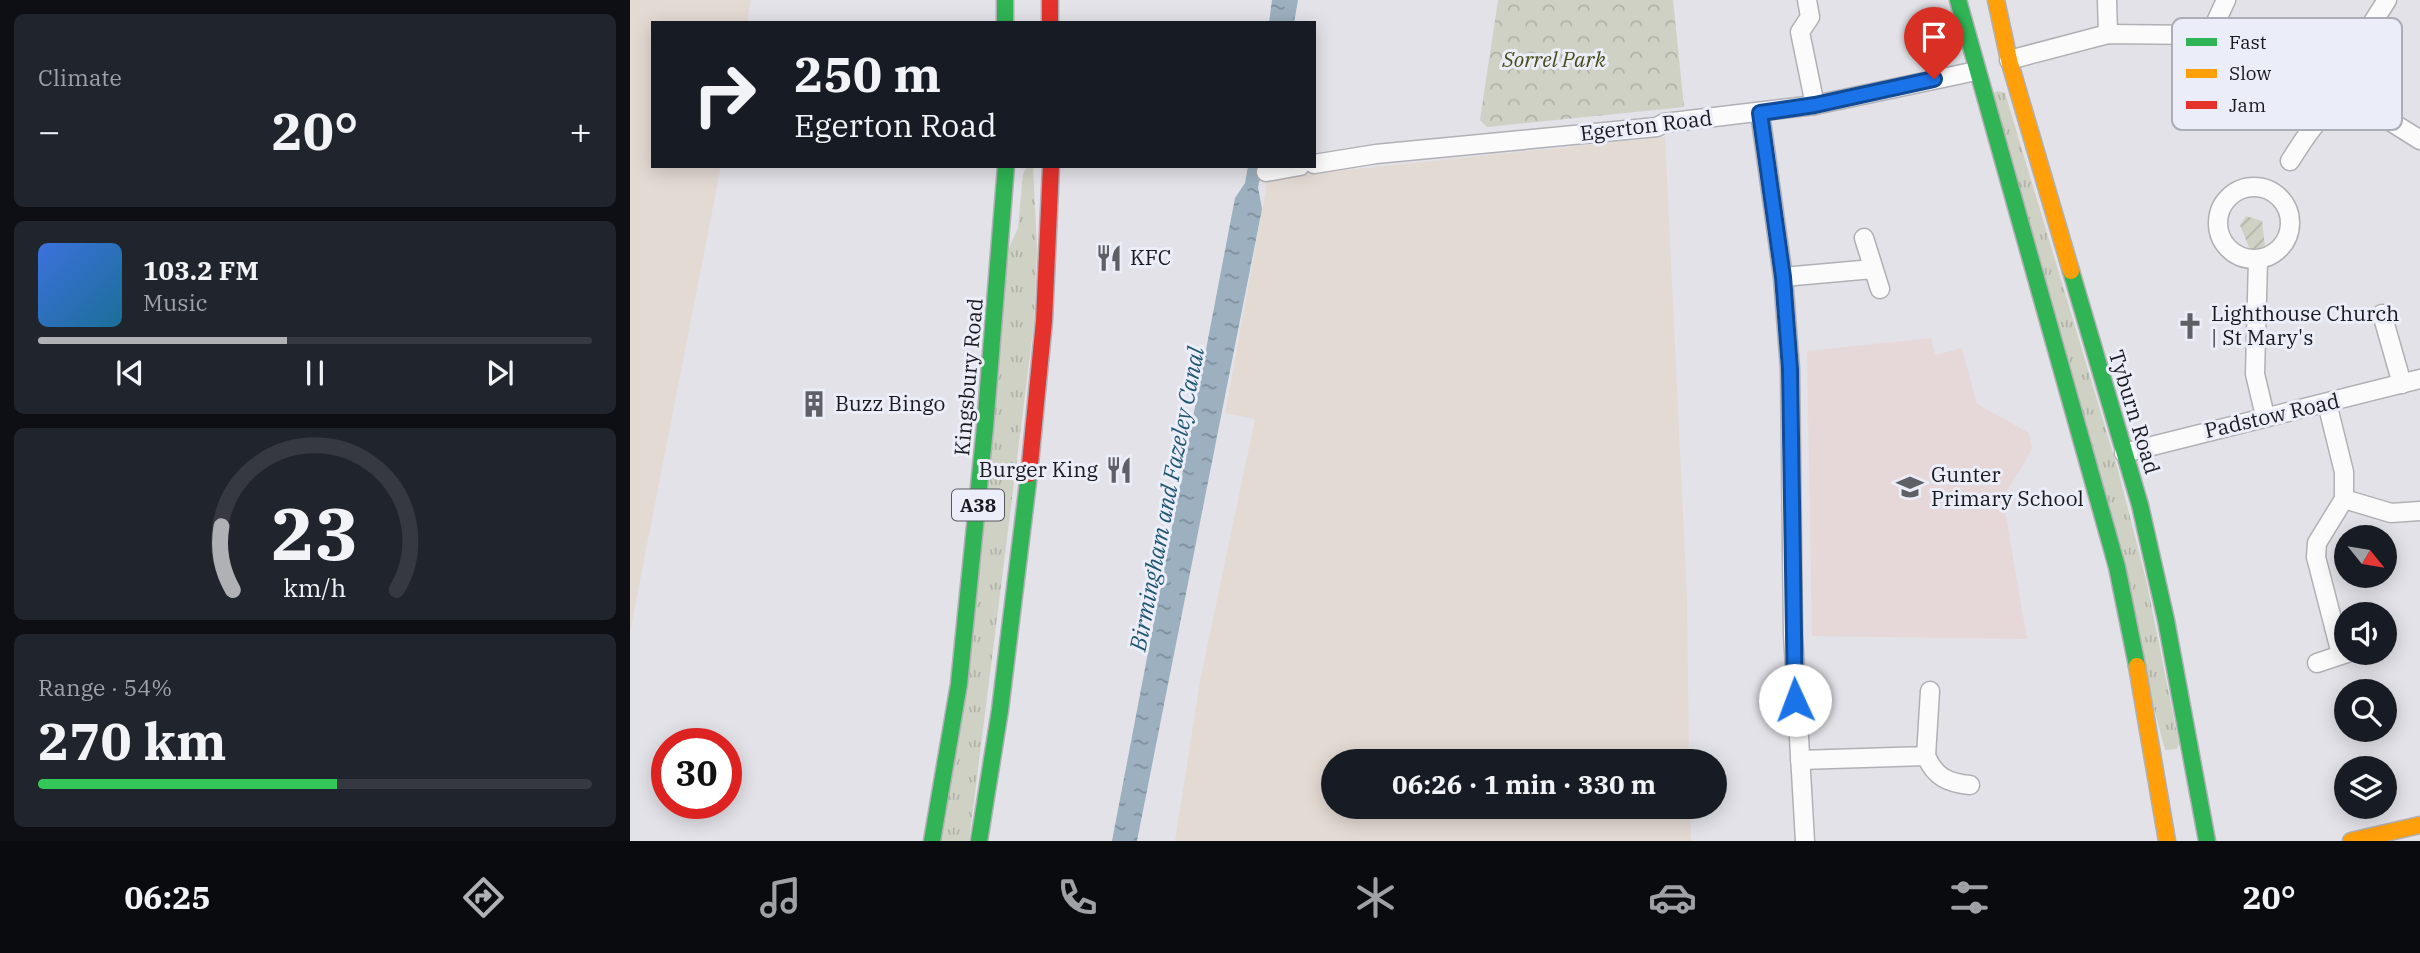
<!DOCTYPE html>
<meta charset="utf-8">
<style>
:root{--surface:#171b24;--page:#20242c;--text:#f1f3f6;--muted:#9ea1a6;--line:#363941;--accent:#afb1b5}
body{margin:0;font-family:"IBM Plex Serif",serif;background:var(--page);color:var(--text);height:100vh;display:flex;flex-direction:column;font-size:26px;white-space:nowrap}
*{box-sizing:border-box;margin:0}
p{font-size:23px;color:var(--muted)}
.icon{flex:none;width:38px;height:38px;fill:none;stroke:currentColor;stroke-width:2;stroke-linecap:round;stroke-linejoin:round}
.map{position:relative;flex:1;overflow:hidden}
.panel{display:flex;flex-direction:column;gap:14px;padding:14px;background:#0d0f14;width:630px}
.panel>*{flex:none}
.top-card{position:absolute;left:21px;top:21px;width:665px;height:147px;border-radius:0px;box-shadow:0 4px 18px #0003;background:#171b24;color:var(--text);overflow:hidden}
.needle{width:46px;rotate:120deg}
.fabs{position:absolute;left:1704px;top:525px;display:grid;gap:14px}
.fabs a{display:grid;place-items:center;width:63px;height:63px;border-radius:50%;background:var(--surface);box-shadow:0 4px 18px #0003;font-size:35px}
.speed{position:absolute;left:21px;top:728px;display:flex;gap:14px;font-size:35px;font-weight:700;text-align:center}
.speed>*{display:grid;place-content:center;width:91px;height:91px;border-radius:50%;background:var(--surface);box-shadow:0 4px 18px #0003;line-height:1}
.speed .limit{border:10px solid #d22;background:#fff;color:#111}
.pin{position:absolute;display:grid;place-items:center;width:60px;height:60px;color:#fff;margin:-72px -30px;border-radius:50% 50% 50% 0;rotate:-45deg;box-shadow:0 0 7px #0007}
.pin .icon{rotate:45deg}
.me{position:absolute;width:77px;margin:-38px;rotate:358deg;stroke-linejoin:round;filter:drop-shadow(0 0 5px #0008)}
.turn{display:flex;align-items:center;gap:24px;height:147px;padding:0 28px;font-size:32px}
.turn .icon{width:91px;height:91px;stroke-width:2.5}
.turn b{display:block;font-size:49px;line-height:60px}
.big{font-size:52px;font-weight:700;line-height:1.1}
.panel .tile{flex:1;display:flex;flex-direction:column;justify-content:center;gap:10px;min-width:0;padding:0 24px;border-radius:10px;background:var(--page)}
.panel .dial{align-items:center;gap:0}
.dial svg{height:182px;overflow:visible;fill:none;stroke:var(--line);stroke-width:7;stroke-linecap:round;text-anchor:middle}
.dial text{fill:var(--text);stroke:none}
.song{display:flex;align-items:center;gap:21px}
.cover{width:84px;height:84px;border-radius:10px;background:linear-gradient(135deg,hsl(220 70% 55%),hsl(200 70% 35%))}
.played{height:7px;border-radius:4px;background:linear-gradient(90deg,var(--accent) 45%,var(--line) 45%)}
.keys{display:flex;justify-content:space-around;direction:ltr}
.heat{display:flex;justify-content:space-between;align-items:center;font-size:38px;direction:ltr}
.charge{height:10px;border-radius:5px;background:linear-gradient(90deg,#34c759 54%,var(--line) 0)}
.trip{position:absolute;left:691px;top:749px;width:406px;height:70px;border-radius:35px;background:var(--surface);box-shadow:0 4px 18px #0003;font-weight:700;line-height:70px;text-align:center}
.dock{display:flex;height:112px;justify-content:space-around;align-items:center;background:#090b0e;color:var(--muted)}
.dock .icon{width:49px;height:49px}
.dock .selected{color:var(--accent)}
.dock b{font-size:32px;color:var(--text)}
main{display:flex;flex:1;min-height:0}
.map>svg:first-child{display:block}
.industrial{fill:#e4dad4}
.education{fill:#e6d8d8}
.grass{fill:url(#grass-tufts)}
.park{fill:url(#park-crowns)}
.garden{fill:url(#garden-furrows)}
.water{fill:url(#water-ripples)}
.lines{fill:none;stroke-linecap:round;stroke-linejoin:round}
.street-casing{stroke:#b0b0b5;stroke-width:21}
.fast-casing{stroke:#b0b0b5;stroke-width:19}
.slow-casing{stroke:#b0b0b5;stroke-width:19}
.jam-casing{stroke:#b0b0b5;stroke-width:19}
.street{stroke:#fbfbfc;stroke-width:18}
.fast{stroke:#30b455;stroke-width:16}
.slow{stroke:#ff9f0a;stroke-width:16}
.jam{stroke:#e5322d;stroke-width:16}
.route-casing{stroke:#114b97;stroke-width:18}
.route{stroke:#1a73e8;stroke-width:12}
.labels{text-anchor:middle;stroke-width:6;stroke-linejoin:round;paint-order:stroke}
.shield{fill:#ebedf9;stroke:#585960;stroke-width:2}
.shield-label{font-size:19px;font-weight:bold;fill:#191a1e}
.park-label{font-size:21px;font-style:italic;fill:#494c18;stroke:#ebedf9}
.street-label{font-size:21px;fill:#191a1e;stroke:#ebedf9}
.poi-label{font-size:21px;fill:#191a1e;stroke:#ebedf9;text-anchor:start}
.water-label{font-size:23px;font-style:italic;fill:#1f5571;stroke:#ebedf9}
.key{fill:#ebedf9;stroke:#acaeb7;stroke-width:2}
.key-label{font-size:19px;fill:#191a1e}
</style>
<main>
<section class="panel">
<div class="tile"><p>Climate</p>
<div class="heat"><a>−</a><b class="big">20°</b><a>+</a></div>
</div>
<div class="tile">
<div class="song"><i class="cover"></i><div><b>103.2 FM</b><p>Music</p></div></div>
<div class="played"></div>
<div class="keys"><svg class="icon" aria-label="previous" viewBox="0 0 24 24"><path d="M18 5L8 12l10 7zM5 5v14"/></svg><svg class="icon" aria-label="pause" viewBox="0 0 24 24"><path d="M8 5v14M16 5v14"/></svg><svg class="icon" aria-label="next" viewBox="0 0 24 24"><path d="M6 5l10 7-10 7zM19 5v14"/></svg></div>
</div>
<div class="tile dial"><svg viewBox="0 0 100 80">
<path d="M14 69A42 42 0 1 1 86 69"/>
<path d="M14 69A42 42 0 0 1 9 41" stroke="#afb1b5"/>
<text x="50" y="56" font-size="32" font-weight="700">23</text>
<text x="50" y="72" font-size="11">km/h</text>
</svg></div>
<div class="tile"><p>Range · 54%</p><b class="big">270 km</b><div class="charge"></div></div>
</section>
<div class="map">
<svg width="1790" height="841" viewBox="0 0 1790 841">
<defs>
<pattern id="grass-tufts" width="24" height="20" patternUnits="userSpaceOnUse" patternTransform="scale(1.75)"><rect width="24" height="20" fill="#cfd1c5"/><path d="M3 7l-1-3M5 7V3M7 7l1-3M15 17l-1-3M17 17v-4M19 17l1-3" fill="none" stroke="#b1b3a9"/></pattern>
<pattern id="park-crowns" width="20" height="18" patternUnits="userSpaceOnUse" patternTransform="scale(1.75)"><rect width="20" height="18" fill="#cfd1c5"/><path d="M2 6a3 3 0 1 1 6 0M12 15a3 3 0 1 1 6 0" fill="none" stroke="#b1b3a9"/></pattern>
<pattern id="garden-furrows" width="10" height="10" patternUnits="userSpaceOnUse" patternTransform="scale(1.75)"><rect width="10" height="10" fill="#cfd1c5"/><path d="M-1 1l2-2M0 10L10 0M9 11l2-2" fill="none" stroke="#b1b3a9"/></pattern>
<pattern id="water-ripples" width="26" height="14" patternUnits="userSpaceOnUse" patternTransform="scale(1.75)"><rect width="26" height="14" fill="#9cb0bf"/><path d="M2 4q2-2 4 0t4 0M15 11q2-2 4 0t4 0" fill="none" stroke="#7e8e9b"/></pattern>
</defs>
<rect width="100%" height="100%" fill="#e2e2e8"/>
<!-- industrial -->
<g class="industrial">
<path d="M0 0H121L117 23H23V166H91L0 632Z"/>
<path d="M1035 137 1057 598 1059 761H704V807H1060L1061 841H545L570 681 625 419 595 413 638 178Z"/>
</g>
<!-- education -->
<path class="education" d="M1301 338 1305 355 1332 348 1347 404 1399 433 1402 449 1373 498 1397 639 1182 636 1177 351Z"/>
<!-- grass -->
<g class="grass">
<path d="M1368 91 1375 93 1488 470 1517 584 1549 744 1547 749 1535 750 1361 94Z"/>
<path d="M397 166H403L407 251 404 323 339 841H308L379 248 388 228 393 174Z"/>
</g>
<!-- park -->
<path class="park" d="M868 0H1043L1054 107 857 127 850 120Z"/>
<!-- garden -->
<path class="garden" d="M1616 216 1632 221 1635 247 1631 252 1620 250 1610 225Z"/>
<!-- water -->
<g class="water">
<path d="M642 0H668L664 23H639Z"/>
<path d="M618 166H633L628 187 632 209 507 841H482L605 198 615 183Z"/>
</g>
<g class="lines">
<defs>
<g id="street">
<path d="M1177 0 1180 17 1170 32 1185 105"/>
<path d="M1477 0 1478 34"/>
<path d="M1757 0 1725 50 1714 93 1722 105 1763 123 1790 140"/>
<path d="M1379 60 1478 34 1571 35 1584 26 1596 0"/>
<path d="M1130 113 1153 277 1160 369 1163 634 1175 841"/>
<path d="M1660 161C1677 135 1688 113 1718 101"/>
<path d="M684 164 746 154 1027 127 1034 123 1185 105 1346 71"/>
<path d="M636 172 670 166"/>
<circle cx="1624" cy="223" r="36"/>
<path d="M1234 238 1250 289"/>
<path d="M1628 259 1625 374 1635 416"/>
<path d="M1153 277 1243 269"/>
<path d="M1752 314 1772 384"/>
<path d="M1697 403 1714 472V499L1761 513 1790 511"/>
<path d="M1494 453 1790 379"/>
<path d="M1711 654 1686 557 1687 543 1714 499"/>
<path d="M1687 663 1717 653"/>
<path d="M1296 756C1305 777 1318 783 1340 785"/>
<path d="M1170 760 1296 756 1300 691"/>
</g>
<g id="fast">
<path d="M375 0V23"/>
<path d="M1328 0 1487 567 1507 666"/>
<path d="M1441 271 1510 505 1536 620 1577 841"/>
<path d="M302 841 329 684 355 427 376 166"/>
<path d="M349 841 370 710 399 474"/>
</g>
<g id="slow">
<path d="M1366 0 1379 60 1441 271"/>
<path d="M1507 666 1537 841"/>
<path d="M1721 841 1790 825"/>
</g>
<g id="jam">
<path d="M420 0V23"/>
<path d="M399 474 414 321 421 166"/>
</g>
</defs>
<!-- street casing -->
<use href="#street" class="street-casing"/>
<!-- fast casing -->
<use href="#fast" class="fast-casing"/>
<!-- slow casing -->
<use href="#slow" class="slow-casing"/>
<!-- jam casing -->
<use href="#jam" class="jam-casing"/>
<!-- street -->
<use href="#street" class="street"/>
<!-- fast -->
<use href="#fast" class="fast"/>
<!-- slow -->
<use href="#slow" class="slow"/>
<!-- jam -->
<use href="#jam" class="jam"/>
</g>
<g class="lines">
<defs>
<path id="route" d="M1165 700 1160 369 1153 277 1130 113 1185 105 1304 79"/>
</defs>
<!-- route casing -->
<use href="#route" class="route-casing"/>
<!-- route -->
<use href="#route" class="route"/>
</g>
<!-- icons -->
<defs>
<symbol id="restaurant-bare" viewBox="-9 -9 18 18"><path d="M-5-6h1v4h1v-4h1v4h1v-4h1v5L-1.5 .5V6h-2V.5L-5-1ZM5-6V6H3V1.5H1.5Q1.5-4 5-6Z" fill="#5f6065" stroke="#ebedf9" stroke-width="2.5" paint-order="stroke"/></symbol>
<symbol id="church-bare" viewBox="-9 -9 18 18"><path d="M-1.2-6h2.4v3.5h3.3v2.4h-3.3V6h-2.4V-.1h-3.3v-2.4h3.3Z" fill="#5f6065" stroke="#ebedf9" stroke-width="2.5" paint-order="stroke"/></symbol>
<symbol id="building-bare" viewBox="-9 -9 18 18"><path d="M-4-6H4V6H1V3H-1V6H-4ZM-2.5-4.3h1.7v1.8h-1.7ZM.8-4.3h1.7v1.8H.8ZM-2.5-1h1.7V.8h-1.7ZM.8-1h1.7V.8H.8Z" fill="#5f6065" stroke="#ebedf9" stroke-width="2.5" paint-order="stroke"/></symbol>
<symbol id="school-bare" viewBox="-9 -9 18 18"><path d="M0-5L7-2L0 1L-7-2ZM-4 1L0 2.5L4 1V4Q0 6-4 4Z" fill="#5f6065" stroke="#ebedf9" stroke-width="2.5" paint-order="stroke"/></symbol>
</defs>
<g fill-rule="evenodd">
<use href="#restaurant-bare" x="460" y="239" width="38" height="38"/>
<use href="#church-bare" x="1541" y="307" width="38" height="38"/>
<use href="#building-bare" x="165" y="385" width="38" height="38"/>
<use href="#restaurant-bare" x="470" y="451" width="38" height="38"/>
<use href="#school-bare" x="1261" y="468" width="38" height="38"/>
</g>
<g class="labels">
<!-- shield labels -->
<rect class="shield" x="322" y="489.5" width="52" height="31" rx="5"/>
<g class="shield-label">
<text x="348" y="512">A38</text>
</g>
<!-- park labels -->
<g class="park-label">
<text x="924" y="67">Sorrel Park</text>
</g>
<!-- street labels -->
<g class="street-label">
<text transform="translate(1016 126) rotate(-7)" y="7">Egerton Road</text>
<text transform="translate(339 377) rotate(-85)" y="7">Kingsbury Road</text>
<text transform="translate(1504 412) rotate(73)" y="7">Tyburn Road</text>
<text transform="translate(1642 416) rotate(-13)" y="7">Padstow Road</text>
</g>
<!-- poi labels -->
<g class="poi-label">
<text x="500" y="265">KFC</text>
<text x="1581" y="321">Lighthouse Church<tspan x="1581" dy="24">| St Mary's</tspan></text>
<text x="205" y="411">Buzz Bingo</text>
<text x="468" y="477" text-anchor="end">Burger King</text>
<text x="1301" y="482">Gunter<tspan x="1301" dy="24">Primary School</tspan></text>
</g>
<!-- water labels -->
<g class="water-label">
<text transform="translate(537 499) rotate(-79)" y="8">Birmingham and Fazeley Canal</text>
</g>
</g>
<!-- legend -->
<rect x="1542" y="18" width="230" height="112" rx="10" class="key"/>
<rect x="1556" y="38" width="31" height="8" fill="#30b455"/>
<rect x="1556" y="69" width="31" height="9" fill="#ff9f0a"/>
<rect x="1556" y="101" width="31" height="8" fill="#e5322d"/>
<g class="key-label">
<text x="1599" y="49">Fast</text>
<text x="1599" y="80">Slow</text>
<text x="1599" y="112">Jam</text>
</g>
</svg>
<div class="fabs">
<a><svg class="needle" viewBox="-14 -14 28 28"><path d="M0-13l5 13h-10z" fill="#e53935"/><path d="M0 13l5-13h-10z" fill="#9ea1a6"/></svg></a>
<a><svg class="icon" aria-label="sound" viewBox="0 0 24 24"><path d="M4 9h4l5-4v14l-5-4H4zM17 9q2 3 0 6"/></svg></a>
<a><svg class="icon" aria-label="search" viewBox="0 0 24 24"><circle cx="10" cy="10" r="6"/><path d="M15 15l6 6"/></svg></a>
<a><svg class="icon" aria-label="layers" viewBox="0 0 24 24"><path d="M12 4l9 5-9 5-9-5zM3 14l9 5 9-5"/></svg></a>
</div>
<div class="speed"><div class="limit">30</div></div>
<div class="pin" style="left:1304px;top:79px;background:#d93025"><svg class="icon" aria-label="arrive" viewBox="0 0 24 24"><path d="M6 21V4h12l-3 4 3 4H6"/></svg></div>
<svg class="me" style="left:1165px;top:700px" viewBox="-20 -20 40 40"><circle r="19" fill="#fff"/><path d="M0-13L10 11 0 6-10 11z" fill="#1a73e8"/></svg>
<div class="trip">06:26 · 1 min · 330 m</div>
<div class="top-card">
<div class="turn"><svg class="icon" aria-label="right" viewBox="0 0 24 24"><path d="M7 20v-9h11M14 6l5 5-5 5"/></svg><div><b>250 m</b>Egerton Road</div></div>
</div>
</div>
</main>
<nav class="dock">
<b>06:25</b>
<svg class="icon selected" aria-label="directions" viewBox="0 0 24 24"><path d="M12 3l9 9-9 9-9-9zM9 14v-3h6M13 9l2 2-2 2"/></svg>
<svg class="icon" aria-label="music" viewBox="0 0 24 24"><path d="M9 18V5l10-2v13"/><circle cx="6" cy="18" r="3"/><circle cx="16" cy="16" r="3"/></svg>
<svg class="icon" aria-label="phone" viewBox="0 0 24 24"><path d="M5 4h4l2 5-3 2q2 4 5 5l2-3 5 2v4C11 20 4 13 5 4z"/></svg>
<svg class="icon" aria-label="climate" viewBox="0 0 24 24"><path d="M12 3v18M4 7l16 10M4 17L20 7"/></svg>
<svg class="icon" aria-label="car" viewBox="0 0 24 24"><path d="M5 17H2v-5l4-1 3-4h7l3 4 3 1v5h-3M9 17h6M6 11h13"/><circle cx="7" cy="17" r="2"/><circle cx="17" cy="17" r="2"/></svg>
<svg class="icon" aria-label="filters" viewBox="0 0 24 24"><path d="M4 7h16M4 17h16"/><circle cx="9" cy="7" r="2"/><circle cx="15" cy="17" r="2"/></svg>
<b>20°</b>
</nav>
